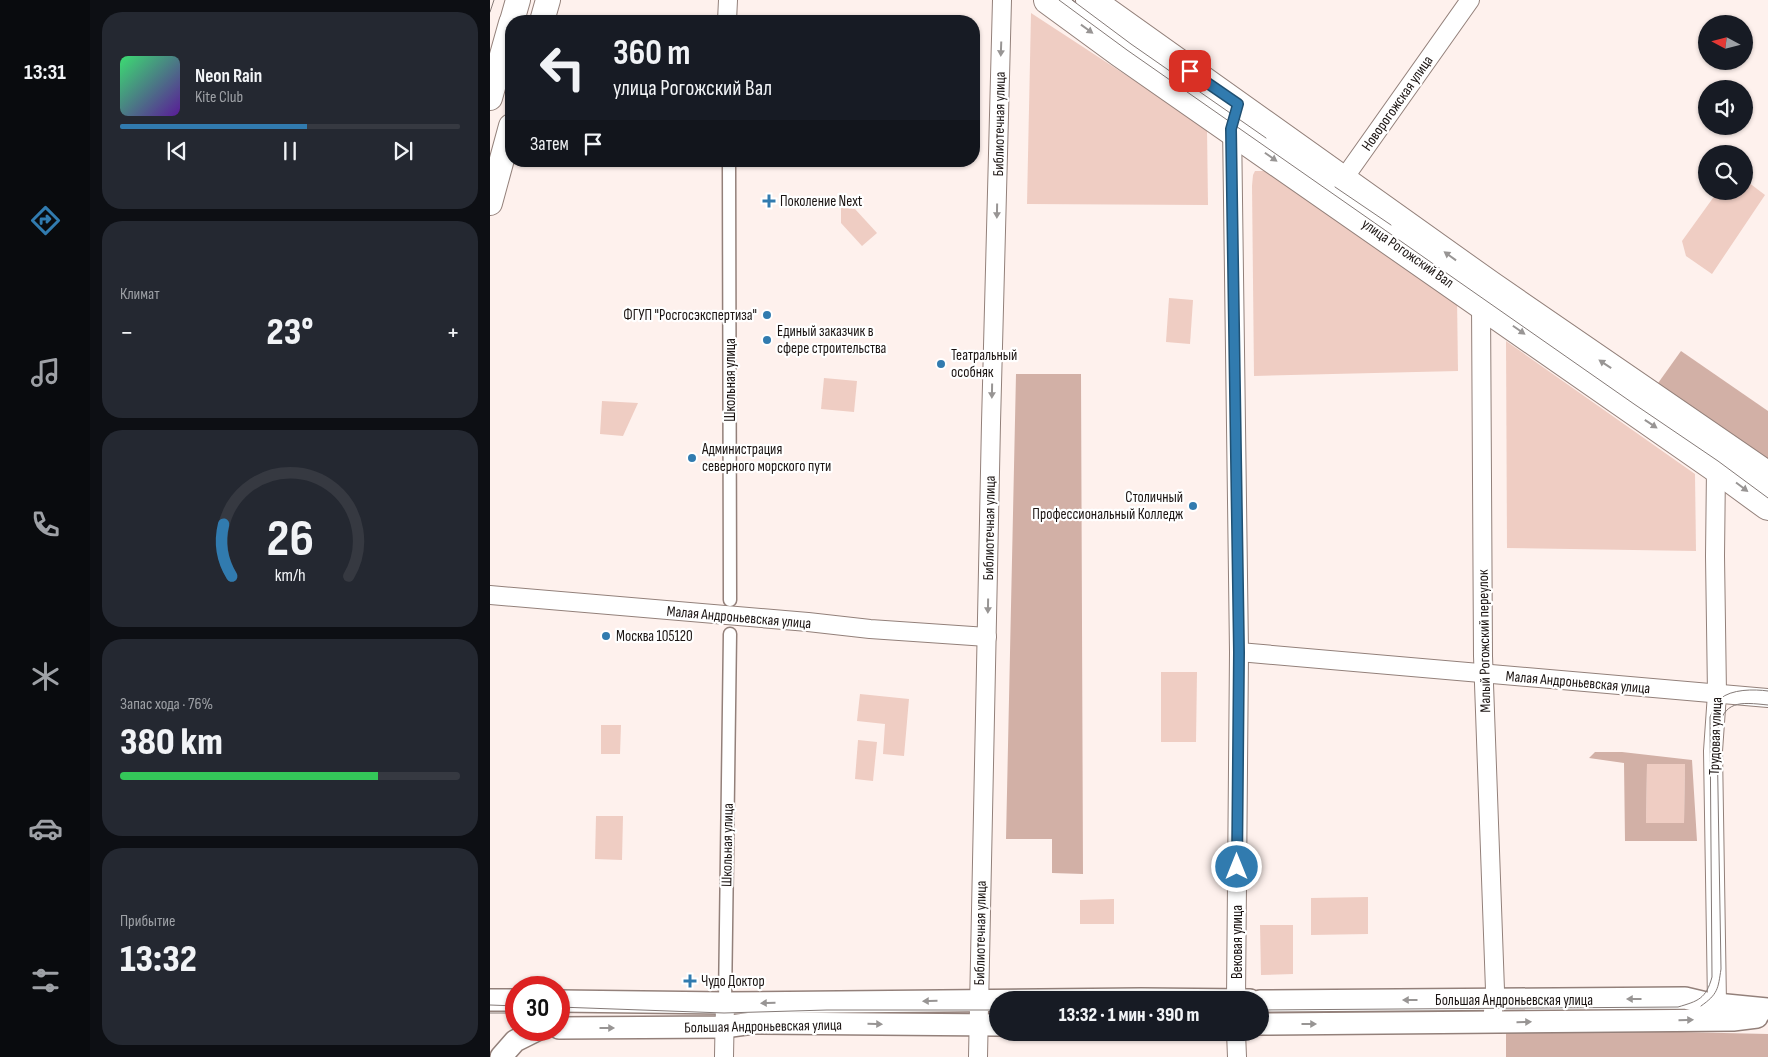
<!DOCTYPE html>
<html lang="ru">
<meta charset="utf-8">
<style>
:root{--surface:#171b24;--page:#242831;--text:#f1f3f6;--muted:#9ea1a6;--line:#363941;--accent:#317baf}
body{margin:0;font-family:"Sofia Sans Condensed",sans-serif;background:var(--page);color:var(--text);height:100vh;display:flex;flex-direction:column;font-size:19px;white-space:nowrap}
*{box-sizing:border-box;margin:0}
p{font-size:16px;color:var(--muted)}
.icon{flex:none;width:28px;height:28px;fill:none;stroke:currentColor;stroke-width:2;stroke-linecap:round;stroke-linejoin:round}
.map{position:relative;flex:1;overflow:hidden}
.sheet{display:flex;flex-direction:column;gap:12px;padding:12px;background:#0d0f14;width:400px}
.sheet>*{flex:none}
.guide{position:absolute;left:15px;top:15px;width:475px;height:152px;border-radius:20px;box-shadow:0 1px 4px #0004;background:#171b24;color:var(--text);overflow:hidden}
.needle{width:32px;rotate:277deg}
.tools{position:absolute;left:1208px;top:15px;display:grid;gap:10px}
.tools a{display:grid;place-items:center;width:55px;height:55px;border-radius:50%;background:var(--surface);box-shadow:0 1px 4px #0004;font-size:25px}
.speed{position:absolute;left:15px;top:976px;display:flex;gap:10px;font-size:25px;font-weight:700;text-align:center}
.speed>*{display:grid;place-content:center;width:65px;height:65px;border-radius:50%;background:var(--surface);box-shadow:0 1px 4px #0004;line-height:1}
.speed .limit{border:8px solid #d22;background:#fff;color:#111}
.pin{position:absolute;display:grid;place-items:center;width:42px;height:42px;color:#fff;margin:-21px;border-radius:10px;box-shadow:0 2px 8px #0006}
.me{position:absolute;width:55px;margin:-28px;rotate:0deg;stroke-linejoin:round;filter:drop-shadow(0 0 4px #0008)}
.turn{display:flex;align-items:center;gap:18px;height:105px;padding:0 25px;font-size:22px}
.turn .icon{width:65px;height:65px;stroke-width:2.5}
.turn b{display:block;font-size:35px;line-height:42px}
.then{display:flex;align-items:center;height:48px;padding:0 25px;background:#0003;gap:10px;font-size:19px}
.big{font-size:38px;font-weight:800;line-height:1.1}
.sheet .widget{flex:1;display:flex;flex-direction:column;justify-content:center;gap:8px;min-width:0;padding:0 18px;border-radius:20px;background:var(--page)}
.sheet .dial{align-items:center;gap:0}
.dial svg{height:130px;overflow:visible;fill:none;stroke:var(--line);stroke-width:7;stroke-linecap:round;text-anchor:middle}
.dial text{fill:var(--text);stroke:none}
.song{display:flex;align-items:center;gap:15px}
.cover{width:60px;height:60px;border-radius:8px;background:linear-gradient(135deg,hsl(140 70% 55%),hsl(270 70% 35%))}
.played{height:5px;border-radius:2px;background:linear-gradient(90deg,var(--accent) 55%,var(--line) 55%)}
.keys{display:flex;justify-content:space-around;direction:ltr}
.heat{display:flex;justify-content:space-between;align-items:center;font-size:28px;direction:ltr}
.charge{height:8px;border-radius:4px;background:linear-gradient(90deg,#34c759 76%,var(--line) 0)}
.trip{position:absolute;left:499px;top:991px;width:280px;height:50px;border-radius:25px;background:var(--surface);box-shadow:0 1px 4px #0004;font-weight:800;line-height:50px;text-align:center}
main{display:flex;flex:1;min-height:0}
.menu{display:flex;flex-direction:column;width:90px;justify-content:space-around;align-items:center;background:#090b0e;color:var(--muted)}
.menu .icon{width:35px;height:35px}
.menu .current{color:var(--accent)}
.menu b{font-size:22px;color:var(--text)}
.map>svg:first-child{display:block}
.green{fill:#efcdc3}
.forest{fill:#d2b0a6;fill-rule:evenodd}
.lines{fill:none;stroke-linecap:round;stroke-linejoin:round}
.pedestrian-casing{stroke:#93807a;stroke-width:15}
.minor-casing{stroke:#93807a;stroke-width:20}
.tertiary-casing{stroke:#93807a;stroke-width:24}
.secondary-casing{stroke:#93807a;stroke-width:26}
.primary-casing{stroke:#93807a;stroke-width:30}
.pedestrian{stroke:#fff;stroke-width:12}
.minor{stroke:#fff;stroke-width:18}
.tertiary{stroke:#fff;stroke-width:21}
.secondary{stroke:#fff;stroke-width:24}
.primary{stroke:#fff;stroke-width:28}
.tram{stroke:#847a77;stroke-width:1}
.oneway{fill:#989594}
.route-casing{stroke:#205072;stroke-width:12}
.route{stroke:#317baf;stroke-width:9}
.poi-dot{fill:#317baf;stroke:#fff;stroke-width:2}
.labels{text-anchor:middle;stroke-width:4.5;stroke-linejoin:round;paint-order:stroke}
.street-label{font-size:15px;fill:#1b1412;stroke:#fff}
.poi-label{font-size:15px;fill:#1b1412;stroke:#fff;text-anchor:start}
</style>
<main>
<nav class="menu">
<b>13:31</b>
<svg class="icon current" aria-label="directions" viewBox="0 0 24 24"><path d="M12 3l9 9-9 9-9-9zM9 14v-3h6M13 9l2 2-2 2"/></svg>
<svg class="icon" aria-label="music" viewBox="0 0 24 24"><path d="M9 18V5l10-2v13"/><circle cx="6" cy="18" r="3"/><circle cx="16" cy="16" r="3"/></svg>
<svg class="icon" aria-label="phone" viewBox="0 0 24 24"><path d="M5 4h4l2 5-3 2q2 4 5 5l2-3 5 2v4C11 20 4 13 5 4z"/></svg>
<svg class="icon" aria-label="climate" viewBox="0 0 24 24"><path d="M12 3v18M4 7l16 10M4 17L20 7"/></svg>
<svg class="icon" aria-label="car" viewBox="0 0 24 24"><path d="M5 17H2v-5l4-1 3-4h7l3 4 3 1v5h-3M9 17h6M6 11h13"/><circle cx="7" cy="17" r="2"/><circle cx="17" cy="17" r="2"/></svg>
<svg class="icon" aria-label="filters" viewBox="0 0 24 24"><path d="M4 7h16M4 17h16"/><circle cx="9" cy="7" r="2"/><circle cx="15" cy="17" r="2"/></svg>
</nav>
<section class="sheet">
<div class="widget">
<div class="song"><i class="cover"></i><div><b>Neon Rain</b><p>Kite Club</p></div></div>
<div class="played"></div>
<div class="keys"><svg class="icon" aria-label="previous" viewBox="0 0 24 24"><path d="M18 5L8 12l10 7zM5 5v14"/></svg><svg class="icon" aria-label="pause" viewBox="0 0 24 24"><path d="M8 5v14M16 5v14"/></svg><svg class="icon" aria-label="next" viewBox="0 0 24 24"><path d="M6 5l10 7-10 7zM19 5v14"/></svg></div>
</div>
<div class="widget"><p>Климат</p>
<div class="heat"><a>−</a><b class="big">23°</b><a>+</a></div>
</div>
<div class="widget dial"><svg viewBox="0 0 100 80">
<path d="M14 69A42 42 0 1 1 86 69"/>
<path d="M14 69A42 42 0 0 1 9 37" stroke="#317baf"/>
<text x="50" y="56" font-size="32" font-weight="700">26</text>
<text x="50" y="72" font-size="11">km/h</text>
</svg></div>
<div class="widget"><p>Запас хода · 76%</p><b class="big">380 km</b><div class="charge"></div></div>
<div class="widget"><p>Прибытие</p><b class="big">13:32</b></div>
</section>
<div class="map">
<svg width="1278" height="1057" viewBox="0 0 1278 1057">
<rect width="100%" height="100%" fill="#fef1ed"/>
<!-- green -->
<g class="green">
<path d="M541 13 717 128 718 205 537 204Z"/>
<path d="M765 171H776L967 297 968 371 764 376 762 186 763 175Z"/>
<path d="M1254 179 1275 195 1222 274 1196 256 1192 241 1228 191H1254Z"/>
<path d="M351 208 365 209 387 233 372 246 351 223Z"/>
<path d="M679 298 703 300 700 344 676 342Z"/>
<path d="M1016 341 1205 474 1206 551 1017 548Z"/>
<path d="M334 378 367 381 364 412 331 409Z"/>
<path d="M112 401 148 403 133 436 110 434Z"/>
<path d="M671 672H707L706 742H671Z"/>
<path d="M370 694 419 699 414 756 393 754 395 724 367 721Z"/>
<path d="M111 725H131L130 754H111Z"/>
<path d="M368 740 387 742 383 781 365 779Z"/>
<path d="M1157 764H1195L1194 823H1156Z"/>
<path d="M106 816H133L132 860 105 859Z"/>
<path d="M878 897V934L821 935V898Z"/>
<path d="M624 899V924H590V900Z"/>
<path d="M770 925H803V974L771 975Z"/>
</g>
<!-- forest -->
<g class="forest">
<path d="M1191 351 1278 411V465L1166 386Z"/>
<path d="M526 374H591L593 874 562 873V839H516Z"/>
<path d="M1105 752H1132L1202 760 1207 841H1135L1134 763 1099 758ZM1157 764H1195L1194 823H1156Z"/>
<path d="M1016 1028 1278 1034V1057H1016Z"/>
</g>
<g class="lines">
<defs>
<g id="pedestrian">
<path d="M239 161 240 600"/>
<path d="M235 1003 240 634"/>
</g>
<g id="minor">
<path d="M237 21 238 0"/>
<path d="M742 124 749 652 746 1000"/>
<path d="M845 185 852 181 980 0"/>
<path d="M992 298 991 303 993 656 1005 990 1003 1012"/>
<path d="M0 595 318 622 380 629 497 637"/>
<path d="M749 652 1278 698"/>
<path d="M1227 1003 1223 751 1227 694 1225 556 1226 468 1228 462"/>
<path d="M746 1032 747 1057"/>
<path d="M234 1057 235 1003"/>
<path d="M488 1057 501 423 512 0"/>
</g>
<g id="tertiary">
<path d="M0 1000H26"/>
<path d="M69 1001 235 1003 651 999 760 1000"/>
<path d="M770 1001 1195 998 1216 1003 1278 1009"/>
<path d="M770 1024 1243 1020 1267 1017"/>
<path d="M69 1028 234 1027 263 1023 508 1025"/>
<path d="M11 1057 25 1041 47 1030"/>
</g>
<g id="secondary">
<path d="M22 21 28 0"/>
<path d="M52 21 58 0"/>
<path d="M0 98 21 23"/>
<path d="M0 203 21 126"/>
</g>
<g id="primary">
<path d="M558 0 629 52 1226 468 1278 506"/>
<path d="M600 0 1000 285 1278 476"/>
</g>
</defs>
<!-- pedestrian casing -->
<use href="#pedestrian" class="pedestrian-casing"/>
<!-- minor casing -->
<use href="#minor" class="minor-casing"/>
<!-- tertiary casing -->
<use href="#tertiary" class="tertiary-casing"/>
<!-- secondary casing -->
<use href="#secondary" class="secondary-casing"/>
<!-- primary casing -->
<use href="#primary" class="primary-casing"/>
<!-- pedestrian -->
<use href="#pedestrian" class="pedestrian"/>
<!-- minor -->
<use href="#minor" class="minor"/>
<!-- tertiary -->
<use href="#tertiary" class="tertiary"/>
<!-- secondary -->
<use href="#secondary" class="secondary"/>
<!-- primary -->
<use href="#primary" class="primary"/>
<!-- tram -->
<g class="tram">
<path d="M569 0 637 50 1144 404 1228 461 1278 498"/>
<path d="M582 0 641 44 776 138"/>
<path d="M0 12 4 0"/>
<path d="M845 187 901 225"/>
<path d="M0 1005 26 1006"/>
<path d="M1211 1006C1228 994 1228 989 1231 969L1227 732C1234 700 1249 702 1278 705"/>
<path d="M69 1007 234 1013 337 1010H508"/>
<path d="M770 1010 1188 1007C1208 1001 1216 999 1222 977L1220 717C1223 711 1225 704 1230 699 1241 689 1264 689 1278 691"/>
<path d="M0 1013H26"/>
</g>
</g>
<!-- one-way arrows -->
<defs><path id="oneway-solid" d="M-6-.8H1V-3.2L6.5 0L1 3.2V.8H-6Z" transform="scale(1.25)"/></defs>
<g class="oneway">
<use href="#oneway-solid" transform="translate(597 29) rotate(36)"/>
<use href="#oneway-solid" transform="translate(511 49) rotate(92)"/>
<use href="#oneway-solid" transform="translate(781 157) rotate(35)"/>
<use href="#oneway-solid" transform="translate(507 211) rotate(91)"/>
<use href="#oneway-solid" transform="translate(960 256) rotate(-144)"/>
<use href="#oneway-solid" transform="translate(1029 330) rotate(35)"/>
<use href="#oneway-solid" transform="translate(1115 364) rotate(-146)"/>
<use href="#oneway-solid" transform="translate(502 391) rotate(91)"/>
<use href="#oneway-solid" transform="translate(1161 424) rotate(34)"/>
<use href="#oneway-solid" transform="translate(1252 487) rotate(37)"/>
<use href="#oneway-solid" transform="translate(498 606) rotate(91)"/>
<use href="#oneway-solid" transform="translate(1144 999) rotate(180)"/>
<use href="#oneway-solid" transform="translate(920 1000) rotate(-180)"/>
<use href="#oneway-solid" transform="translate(440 1001) rotate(179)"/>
<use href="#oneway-solid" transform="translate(278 1003) rotate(179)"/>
<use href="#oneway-solid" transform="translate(1196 1020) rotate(-1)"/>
<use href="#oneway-solid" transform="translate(1034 1022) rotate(-1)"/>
<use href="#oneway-solid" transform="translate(385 1024) rotate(1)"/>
<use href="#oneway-solid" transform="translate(819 1024)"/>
<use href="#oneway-solid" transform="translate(117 1028)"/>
</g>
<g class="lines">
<defs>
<path id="route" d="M700 71 748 104 741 129 749 652 747 867"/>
</defs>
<!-- route casing -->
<use href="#route" class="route-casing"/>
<!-- route -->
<use href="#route" class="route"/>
</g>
<!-- markers -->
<g class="poi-dot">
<path d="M276.5 193.5h5v5h5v5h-5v5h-5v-5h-5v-5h5z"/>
<circle cx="277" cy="315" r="5"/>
<circle cx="277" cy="340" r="5"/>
<circle cx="451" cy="364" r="5"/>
<circle cx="202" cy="458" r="5"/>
<circle cx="703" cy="506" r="5"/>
<circle cx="116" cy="636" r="5"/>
<path d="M197.5 973.5h5v5h5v5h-5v5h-5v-5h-5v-5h5z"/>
</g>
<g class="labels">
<!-- street labels -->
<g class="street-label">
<text transform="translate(907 103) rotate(-55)" y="5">Новорогожская улица</text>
<text transform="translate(509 124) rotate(-89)" y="5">Библиотечная улица</text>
<text transform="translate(918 253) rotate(35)" y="5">улица Рогожский Вал</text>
<text transform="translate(240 380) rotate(-90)" y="5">Школьная улица</text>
<text transform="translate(499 528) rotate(-89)" y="5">Библиотечная улица</text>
<text transform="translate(249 617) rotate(5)" y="5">Малая Андроньевская улица</text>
<text transform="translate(994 641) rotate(-91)" y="5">Малый Рогожский переулок</text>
<text transform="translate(1088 682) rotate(5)" y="5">Малая Андроньевская улица</text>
<text transform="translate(1225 736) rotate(-88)" y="5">Трудовая улица</text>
<text transform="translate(237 845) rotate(-89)" y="5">Школьная улица</text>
<text transform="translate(490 933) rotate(-89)" y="5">Библиотечная улица</text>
<text transform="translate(747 942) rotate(-90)" y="5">Вековая улица</text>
<text x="1024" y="1005">Большая Андроньевская улица</text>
<text transform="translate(273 1026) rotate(-1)" y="5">Большая Андроньевская улица</text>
</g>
<!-- poi labels -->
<g class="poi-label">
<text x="290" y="206">Поколение Next</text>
<text x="267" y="320" text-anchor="end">ФГУП "Росгосэкспертиза"</text>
<text x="287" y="336">Единый заказчик в<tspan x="287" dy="17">сфере строительства</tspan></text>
<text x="461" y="360">Театральный<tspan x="461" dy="17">особняк</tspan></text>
<text x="212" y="454">Администрация<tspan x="212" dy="17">северного морского пути</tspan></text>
<text x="693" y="502" text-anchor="end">Столичный<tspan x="693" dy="17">Профессиональный Колледж</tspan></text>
<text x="126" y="641">Москва 105120</text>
<text x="211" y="986">Чудо Доктор</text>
</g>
</g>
</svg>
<div class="tools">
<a><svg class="needle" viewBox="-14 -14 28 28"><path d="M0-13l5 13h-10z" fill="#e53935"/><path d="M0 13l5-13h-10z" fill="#9ea1a6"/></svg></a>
<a><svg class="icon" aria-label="sound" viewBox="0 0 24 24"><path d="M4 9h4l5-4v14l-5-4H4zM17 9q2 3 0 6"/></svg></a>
<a><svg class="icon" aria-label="search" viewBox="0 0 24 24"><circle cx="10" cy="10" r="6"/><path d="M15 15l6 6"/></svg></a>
</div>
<div class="speed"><div class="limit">30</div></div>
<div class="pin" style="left:700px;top:71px;background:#d93025"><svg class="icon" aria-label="arrive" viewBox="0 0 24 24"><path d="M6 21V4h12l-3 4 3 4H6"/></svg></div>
<svg class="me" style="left:747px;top:867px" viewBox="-20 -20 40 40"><circle r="17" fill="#317baf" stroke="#fff" stroke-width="3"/><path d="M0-11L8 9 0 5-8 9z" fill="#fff"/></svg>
<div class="trip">13:32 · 1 мин · 390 m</div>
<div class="guide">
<div class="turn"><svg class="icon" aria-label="left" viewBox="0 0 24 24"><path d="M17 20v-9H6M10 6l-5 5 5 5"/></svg><div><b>360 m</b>улица Рогожский Вал</div></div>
<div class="then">Затем<svg class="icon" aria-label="arrive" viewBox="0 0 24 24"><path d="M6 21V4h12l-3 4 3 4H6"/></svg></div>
</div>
</div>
</main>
